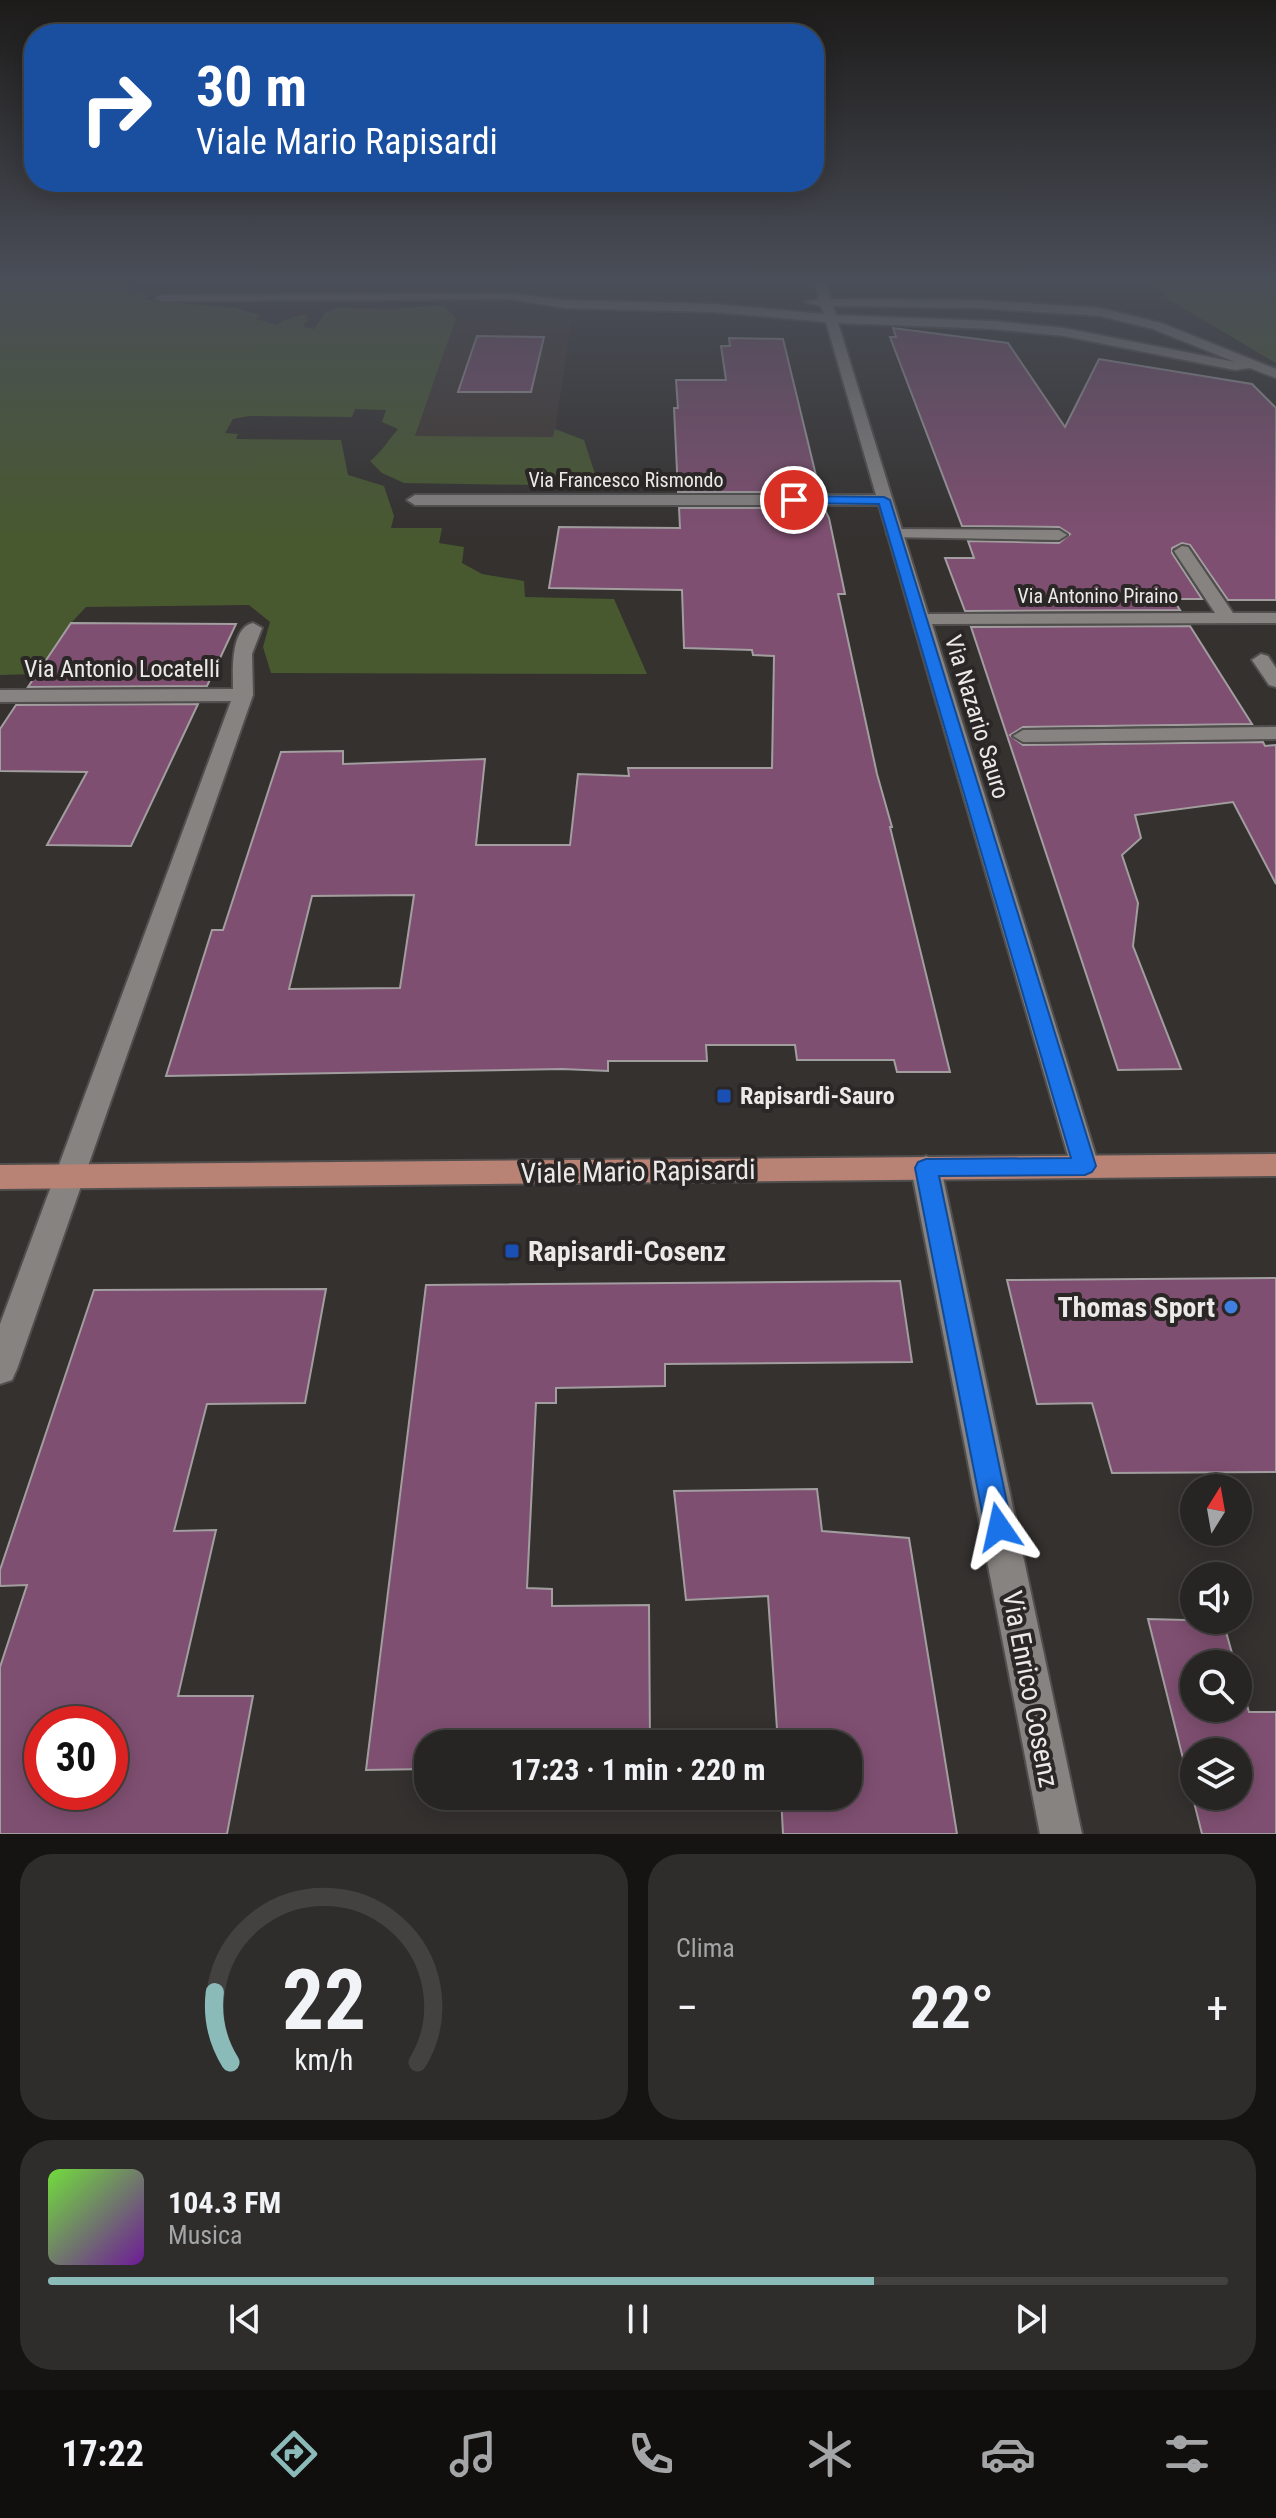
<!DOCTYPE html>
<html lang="it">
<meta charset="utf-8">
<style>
:root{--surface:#272523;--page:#2f2d2b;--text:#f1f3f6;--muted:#a4a5a6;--line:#434241;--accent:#8bbbb9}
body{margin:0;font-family:"Roboto Condensed",sans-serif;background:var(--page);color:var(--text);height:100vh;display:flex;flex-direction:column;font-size:30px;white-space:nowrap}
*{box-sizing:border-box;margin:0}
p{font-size:26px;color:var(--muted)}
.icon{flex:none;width:44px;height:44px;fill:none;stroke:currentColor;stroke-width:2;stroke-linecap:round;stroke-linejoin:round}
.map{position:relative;height:1834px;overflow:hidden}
.details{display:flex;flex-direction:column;gap:20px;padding:20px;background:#151413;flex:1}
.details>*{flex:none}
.banner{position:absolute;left:24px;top:24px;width:800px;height:168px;border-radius:32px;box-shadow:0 4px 20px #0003,0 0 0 2px var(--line);background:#1a4fa0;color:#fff;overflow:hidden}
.needle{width:52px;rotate:11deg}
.fabs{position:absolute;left:1180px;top:1474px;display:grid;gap:16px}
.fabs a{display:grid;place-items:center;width:72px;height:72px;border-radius:50%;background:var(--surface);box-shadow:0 4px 20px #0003,0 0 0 2px var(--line);font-size:40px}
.speed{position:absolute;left:24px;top:1706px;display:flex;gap:16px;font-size:40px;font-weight:700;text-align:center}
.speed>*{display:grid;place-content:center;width:104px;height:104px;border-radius:50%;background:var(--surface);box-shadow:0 4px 20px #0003,0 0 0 2px var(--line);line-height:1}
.speed .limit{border:12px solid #d22;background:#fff;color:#111}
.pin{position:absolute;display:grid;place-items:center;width:68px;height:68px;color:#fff;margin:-34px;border:4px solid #fff;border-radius:50%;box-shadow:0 2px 8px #0007}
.me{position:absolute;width:88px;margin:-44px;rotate:349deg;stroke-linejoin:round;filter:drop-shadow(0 0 6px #0008)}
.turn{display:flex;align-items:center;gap:28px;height:168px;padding:0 40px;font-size:36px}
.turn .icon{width:104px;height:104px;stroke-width:2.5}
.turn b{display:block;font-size:56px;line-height:68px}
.big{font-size:60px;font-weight:700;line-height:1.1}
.details .card{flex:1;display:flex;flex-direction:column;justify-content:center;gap:12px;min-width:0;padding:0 28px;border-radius:32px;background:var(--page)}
.details .dial{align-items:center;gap:0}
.dial svg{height:208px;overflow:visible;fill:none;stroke:var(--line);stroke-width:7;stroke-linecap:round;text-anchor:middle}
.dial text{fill:var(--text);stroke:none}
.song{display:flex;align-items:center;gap:24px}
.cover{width:96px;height:96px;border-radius:12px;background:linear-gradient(135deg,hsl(100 70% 55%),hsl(280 70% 35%))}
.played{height:8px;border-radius:4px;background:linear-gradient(90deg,var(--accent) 70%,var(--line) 70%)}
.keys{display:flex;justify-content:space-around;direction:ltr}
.heat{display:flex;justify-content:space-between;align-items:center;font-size:44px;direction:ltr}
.details .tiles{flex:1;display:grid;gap:20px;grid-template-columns:1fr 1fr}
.card:last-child{grid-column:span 2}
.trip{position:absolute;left:414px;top:1730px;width:448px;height:80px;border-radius:32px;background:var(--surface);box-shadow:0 4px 20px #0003,0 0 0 2px var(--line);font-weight:700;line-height:80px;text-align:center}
.menu{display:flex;height:128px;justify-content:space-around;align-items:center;background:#100f0e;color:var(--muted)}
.menu .icon{width:56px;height:56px}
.menu .on{color:var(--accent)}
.menu b{font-size:36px;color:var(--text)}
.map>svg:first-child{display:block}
.built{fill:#413833}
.green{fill:#48592f}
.building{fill:#7f4f71;stroke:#a29ea0;stroke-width:2;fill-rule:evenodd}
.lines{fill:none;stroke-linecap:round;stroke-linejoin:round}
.lane-casing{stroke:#514f4e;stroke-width:4}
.street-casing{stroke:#514f4e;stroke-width:4}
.primary-casing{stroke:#514f4e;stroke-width:4}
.lane{fill:#868381;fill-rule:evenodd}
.street{fill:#868381;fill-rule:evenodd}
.primary{fill:#b88275;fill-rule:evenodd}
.route{fill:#1a73e8;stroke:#114b97;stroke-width:2}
.transit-dot{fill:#1a4fb4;stroke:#2a2726;stroke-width:3}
.shop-dot{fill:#3f7fe0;stroke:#2a2726;stroke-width:3}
.labels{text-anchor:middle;stroke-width:8;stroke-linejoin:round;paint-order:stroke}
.far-street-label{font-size:20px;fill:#eceae9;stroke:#2a2726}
.street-label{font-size:24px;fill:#eceae9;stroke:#2a2726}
.poi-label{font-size:24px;font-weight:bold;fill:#eceae9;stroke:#2a2726;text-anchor:start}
.near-street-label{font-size:28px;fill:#eceae9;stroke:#2a2726}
.near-poi-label{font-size:28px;font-weight:bold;fill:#eceae9;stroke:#2a2726;text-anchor:start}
</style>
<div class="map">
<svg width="1276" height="1834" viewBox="0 0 1276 1834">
<rect width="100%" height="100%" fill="#34312f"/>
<!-- built -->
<path class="built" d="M456 318 572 319 554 437 415 436Z"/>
<!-- green -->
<g class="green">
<path d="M0 282H126L134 293H151L145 300 235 308 261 315 256 319 277 325 284 320 305 314 308 318 303 327 314 329 326 312 339 308 394 309 443 305 456 318 415 436 553 437 555 429 584 440 599 486 404 483 382 473 370 461C382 452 388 440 398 429L382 422 386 410 355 409 352 417 249 416 233 419 225 433 238 434 236 439 341 440 348 475 384 486 394 516 391 528H442L439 543 464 547 462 563 482 574 524 581 525 597 614 599 647 674 271 673 263 647 270 622 249 605 86 607 71 623 37 674 0 675Z"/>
<path d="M1154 282H1276V363L1166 298Z"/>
</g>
<!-- building -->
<g class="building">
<path d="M893 328 1008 343 1065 427 1099 359 1252 384 1276 408V600H1228L1190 545 1182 543 1172 548V553L1202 599H1173L1180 610 965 611 945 558H974L968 541 1059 543 1070 534 1059 527 962 526 890 337H896Z"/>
<path d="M477 336 544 337 531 392H458Z"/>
<path d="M729 338 783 339 820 492H678L674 408H678L676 380H726L721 346H730Z"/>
<path d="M679 508H824L829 518 845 594H838L877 774 892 827H890L950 1072H897L894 1060H797L795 1045H706L707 1061H608V1071L562 1069 166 1076 212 930H223L281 752 343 751V764L485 759 476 845H570L578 774 629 776 628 768H772L774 656 753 655 752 650 684 648 682 590 549 588 559 527 680 528ZM414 895 400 988 289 989 312 896Z"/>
<path d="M71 623 236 624 207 686 28 687Z"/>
<path d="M1190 626 1252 724 1023 727 1010 735 1023 745 1263 742 1265 746 1276 745V884L1233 802 1135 815 1141 838 1122 855 1138 903 1133 946 1181 1069 1118 1070 971 627Z"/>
<path d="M198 704 131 846 47 845 87 772 0 771V729L16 705Z"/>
<path d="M1276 1278V1472L1112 1473 1092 1403 1037 1404 1007 1280Z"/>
<path d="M900 1281 912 1362 665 1364V1386L556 1388V1403H536L527 1588 552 1589V1606L649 1605 650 1744H428V1769L366 1770 426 1285Z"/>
<path d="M326 1289 305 1403 207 1404 174 1531 216 1530 178 1696H253L227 1834H0V1667L27 1585 0 1586V1570L94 1290ZM42 1724H110V1792H42Z"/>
<path d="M817 1489 822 1531 909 1538 957 1834H783L781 1796H848V1744H778L768 1596 686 1600 674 1491Z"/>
<path d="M1148 1619 1223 1621 1235 1664H1194V1708H1238V1674L1249 1712H1276V1834H1202ZM1194 1752H1238V1796H1194Z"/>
</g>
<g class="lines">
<defs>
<path id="lane" d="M895 529 1059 530 1067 535 1059 540 889 537 887 534Z"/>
<g id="street">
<path d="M814 282H826L831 299 976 300 1100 308 1161 323 1276 369V378L1250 368 1235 370 1064 336 993 329 838 323 928 614 1215 613 1174 551 1182 546 1188 547 1233 613H1276V623L932 624 1099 1166 1095 1174 1085 1177 1075 1174 1071 1166 879 505H415L407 500 415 495H876L826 322 713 312 564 308 510 299 162 301 156 298 162 295 510 293 564 300 713 304 824 314 821 306 805 302 819 299ZM833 306 976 308 1100 316 1153 329 1235 362 1064 328 993 321 836 315Z"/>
<path d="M253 623 262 628 252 654 253 695 17 1369 12 1380 0 1384V1324L231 701 0 702V690L233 689C233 671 230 628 253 623Z"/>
<path d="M1261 654 1268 656 1276 668V687L1269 685 1252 660Z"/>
<path d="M1276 727V739L1023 742 1013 736 1023 730Z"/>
<path d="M926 1156 936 1160 941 1168 1082 1834H1040L911 1168 916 1160Z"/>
</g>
<path id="primary" d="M1276 1154V1176L0 1189V1165Z"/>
</defs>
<!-- lane casing -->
<use href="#lane" class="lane-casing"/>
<!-- street casing -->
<use href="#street" class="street-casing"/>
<!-- primary casing -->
<use href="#primary" class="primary-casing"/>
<!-- lane -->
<use href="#lane" class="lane"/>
<!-- street -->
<use href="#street" class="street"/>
<!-- primary -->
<use href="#primary" class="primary"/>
</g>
<!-- sky -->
<linearGradient id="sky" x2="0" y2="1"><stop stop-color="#1d1b1a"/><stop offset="0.52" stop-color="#4a4e58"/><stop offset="1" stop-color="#4a4e58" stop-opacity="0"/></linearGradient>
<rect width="1276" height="539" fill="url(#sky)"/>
<!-- route -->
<path class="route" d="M794 496 884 497 890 500 1096 1166 1092 1172 1085 1175 939 1176 1012 1527 1008 1536 999 1540 989 1536 985 1527 915 1168 918 1162 926 1159 1071 1158 879 504 790 503 788 500Z"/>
<!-- markers -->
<g class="transit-dot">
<rect x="716" y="1088" width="16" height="16" rx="4"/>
<rect x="504" y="1243" width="16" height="16" rx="4"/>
</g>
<circle class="shop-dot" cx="1231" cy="1307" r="8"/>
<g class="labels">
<!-- far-street labels -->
<g class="far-street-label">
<text x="626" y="487">Via Francesco Rismondo</text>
<text x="1098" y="603">Via Antonino Piraino</text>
</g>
<!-- street labels -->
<g class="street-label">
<text x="122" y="677">Via Antonio Locatelli</text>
<text transform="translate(977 717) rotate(73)" y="8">Via Nazario Sauro</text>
</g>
<!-- poi labels -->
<g class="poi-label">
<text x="740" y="1104">Rapisardi-Sauro</text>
</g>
<!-- near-street labels -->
<g class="near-street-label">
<text transform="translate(638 1171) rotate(-1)" y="10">Viale Mario Rapisardi</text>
<text transform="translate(1031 1689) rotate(79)" y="10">Via Enrico Cosenz</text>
</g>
<!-- near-poi labels -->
<g class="near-poi-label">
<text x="528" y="1261">Rapisardi-Cosenz</text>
<text x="1215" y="1317" text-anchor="end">Thomas Sport</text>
</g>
</g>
</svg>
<div class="fabs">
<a><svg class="needle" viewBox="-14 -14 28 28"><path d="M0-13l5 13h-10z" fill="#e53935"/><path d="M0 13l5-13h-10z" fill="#a4a5a6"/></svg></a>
<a><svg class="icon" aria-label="sound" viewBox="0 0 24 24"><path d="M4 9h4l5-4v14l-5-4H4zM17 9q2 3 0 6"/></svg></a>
<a><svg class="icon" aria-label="search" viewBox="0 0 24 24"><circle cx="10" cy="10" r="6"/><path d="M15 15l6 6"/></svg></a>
<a><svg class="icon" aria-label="layers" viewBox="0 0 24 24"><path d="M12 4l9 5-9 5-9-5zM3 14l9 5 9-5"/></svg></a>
</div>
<div class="speed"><div class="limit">30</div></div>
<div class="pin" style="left:794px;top:500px;background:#d93025"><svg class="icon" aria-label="arrive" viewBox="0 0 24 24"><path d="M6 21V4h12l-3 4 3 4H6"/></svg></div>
<svg class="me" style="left:999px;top:1527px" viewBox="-20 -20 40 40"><path d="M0-17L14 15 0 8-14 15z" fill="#1a73e8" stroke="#fff" stroke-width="4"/></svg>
<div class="trip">17:23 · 1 min · 220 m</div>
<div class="banner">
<div class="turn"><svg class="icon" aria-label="right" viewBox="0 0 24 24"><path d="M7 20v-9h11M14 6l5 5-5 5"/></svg><div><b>30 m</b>Viale Mario Rapisardi</div></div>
</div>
</div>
<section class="details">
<div class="tiles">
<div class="card dial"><svg viewBox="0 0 100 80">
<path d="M14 69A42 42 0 1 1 86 69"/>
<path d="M14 69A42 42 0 0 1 8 42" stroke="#8bbbb9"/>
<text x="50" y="56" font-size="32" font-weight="700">22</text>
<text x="50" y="72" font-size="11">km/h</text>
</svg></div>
<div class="card"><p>Clima</p>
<div class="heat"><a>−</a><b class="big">22°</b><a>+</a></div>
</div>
<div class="card">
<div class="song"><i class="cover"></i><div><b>104.3 FM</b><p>Musica</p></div></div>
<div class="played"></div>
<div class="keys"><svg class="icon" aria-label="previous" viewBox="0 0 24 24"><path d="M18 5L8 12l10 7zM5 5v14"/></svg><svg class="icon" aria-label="pause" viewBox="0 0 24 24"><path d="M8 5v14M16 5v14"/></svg><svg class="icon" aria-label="next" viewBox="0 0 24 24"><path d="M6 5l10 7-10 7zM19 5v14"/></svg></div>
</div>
</div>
</section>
<nav class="menu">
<b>17:22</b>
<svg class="icon on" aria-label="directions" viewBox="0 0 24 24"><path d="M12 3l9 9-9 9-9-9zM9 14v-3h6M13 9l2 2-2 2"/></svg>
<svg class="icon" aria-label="music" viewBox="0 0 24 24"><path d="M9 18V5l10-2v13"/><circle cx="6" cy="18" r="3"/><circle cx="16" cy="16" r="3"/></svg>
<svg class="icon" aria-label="phone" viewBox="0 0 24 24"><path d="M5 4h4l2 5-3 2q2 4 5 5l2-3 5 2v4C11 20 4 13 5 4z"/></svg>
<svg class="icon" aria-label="climate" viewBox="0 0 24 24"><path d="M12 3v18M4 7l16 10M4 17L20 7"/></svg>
<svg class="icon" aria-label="car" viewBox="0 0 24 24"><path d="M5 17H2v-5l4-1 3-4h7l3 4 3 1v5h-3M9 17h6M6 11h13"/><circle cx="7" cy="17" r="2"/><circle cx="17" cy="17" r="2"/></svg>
<svg class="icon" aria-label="filters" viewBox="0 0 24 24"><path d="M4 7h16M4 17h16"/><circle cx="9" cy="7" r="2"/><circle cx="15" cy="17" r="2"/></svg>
</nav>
